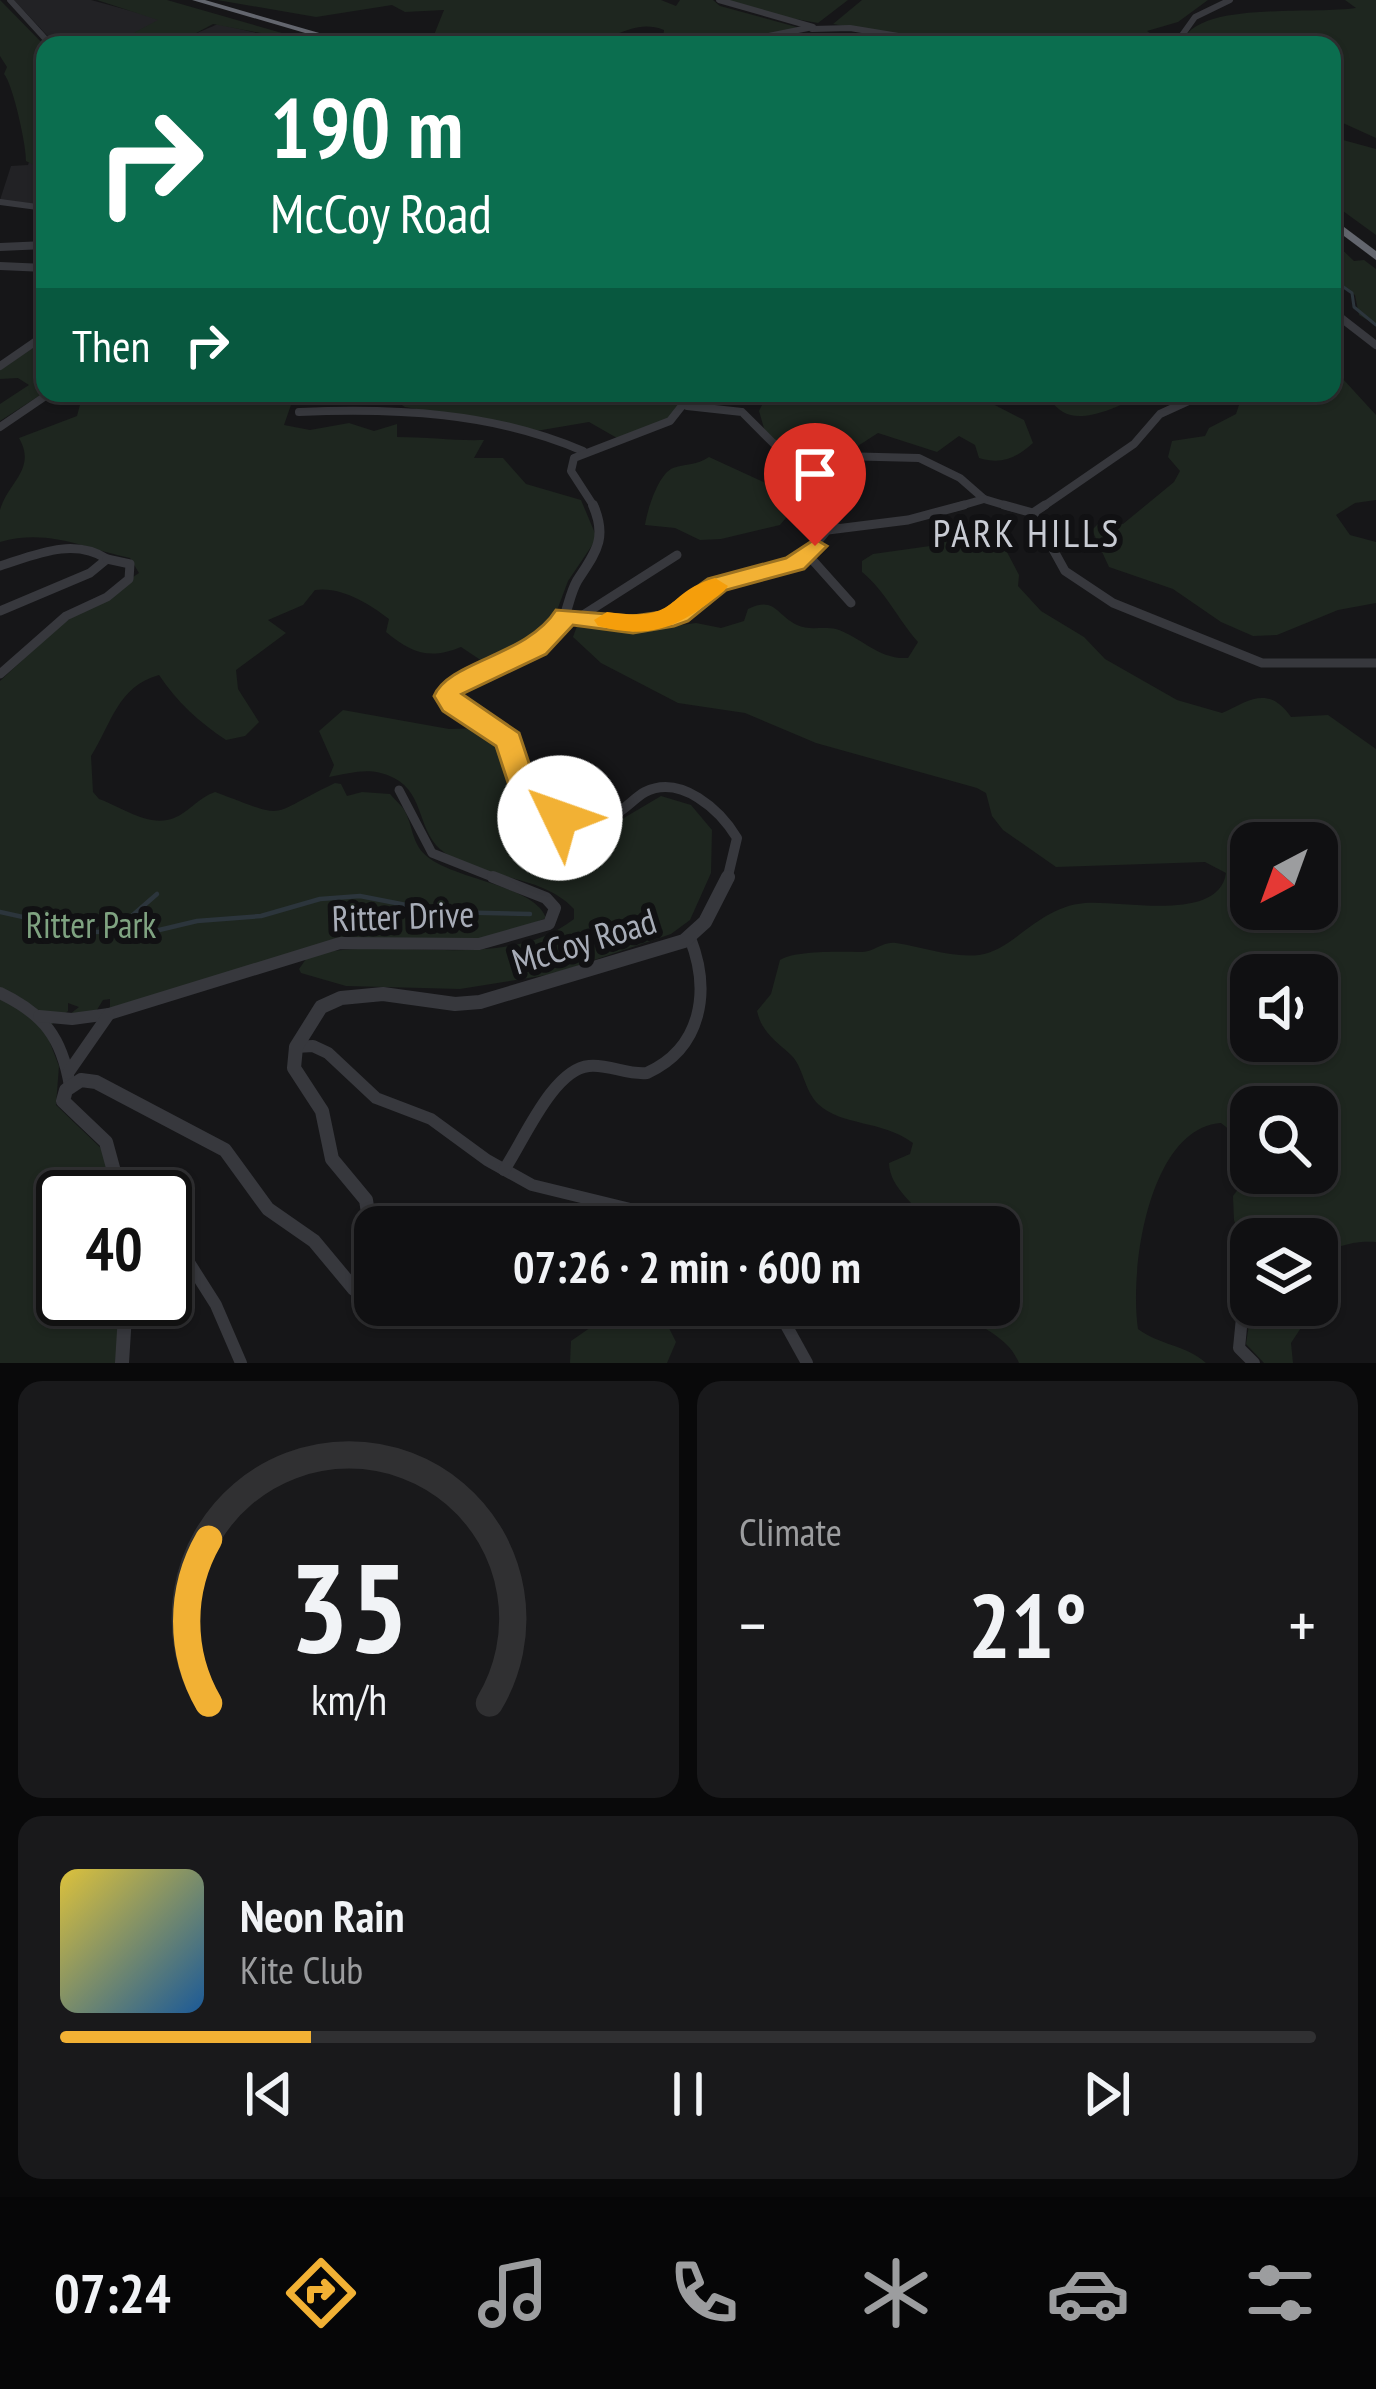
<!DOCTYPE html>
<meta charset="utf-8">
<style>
:root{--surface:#101012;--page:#19191b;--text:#f1f3f6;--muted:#9c9d9f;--line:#303032;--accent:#f2b134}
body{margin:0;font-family:"PT Sans Narrow",sans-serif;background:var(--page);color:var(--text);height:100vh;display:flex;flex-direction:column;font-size:45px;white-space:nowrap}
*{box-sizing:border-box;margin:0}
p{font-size:39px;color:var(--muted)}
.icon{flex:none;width:66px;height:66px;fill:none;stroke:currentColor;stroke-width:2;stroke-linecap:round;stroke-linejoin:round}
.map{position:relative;height:1363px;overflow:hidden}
.side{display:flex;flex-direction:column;gap:18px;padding:18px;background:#09090a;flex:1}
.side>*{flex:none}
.banner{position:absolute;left:36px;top:36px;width:1305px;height:366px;border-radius:24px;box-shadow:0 3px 9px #0004,0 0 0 3px var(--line);background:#0b6e4f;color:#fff;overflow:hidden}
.needle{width:78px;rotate:221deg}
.fabs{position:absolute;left:1230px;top:822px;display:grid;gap:24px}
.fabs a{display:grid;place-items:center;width:108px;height:108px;border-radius:24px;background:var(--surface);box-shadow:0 3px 9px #0004,0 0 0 3px var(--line);font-size:60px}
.speed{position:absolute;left:36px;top:1170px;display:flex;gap:24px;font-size:60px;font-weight:700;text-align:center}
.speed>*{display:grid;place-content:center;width:156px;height:156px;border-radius:50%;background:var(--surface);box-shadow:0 3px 9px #0004,0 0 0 3px var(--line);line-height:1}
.speed .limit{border:6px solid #111;border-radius:18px;background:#fff;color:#111}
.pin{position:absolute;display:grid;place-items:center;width:102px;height:102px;color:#fff;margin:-123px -51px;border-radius:50% 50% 50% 0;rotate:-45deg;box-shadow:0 0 12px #0007}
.pin .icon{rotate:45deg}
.me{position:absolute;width:132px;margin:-66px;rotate:312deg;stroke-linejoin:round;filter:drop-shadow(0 0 9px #0008)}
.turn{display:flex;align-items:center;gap:42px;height:252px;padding:0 36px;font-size:54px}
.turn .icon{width:156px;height:156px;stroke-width:2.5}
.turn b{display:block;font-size:84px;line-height:102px}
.then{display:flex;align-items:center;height:114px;padding:0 36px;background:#0003;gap:24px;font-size:45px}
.big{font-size:90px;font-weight:800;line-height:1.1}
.side .widget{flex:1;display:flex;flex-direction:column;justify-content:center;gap:18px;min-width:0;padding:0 42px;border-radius:24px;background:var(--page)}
.side .dial{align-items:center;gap:0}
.dial svg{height:312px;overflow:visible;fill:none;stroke:var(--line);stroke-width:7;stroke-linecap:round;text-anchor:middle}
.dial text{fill:var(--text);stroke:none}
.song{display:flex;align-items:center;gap:36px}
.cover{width:144px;height:144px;border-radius:18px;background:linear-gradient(135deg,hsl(50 70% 55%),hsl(210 70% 35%))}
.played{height:12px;border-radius:6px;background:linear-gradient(90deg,var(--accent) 20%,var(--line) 20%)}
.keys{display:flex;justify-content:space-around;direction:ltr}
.heat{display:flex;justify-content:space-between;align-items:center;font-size:66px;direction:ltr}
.side .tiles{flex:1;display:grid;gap:18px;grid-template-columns:1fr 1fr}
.widget:last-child{grid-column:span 2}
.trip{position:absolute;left:354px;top:1206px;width:666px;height:120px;border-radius:24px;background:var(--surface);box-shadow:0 3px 9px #0004,0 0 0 3px var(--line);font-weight:800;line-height:120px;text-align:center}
.menu{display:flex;height:192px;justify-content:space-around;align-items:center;background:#060607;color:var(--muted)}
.menu .icon{width:84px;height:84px}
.menu .active{color:var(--accent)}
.menu b{font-size:54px;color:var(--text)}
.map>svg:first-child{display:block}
.built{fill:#222225}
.green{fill:#1e261f;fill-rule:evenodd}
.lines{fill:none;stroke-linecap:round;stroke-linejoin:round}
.stream-far1{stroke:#2c353c;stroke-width:3}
.stream{stroke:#2c353c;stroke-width:4.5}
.minor-far3{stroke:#37383d;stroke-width:6}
.minor-far2{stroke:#37383d;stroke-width:8}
.minor-far1{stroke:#37383d;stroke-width:9}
.minor{stroke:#37383d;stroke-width:12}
.tertiary-far3{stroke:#37383d;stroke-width:6}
.tertiary-far2{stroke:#37383d;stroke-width:8}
.tertiary-far1{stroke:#37383d;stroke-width:10}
.tertiary{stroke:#37383d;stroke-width:14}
.motorway{fill:#63666e;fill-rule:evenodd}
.route{fill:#f2b134;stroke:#9d7322;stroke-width:3}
.slow{fill:#f59e0b}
.labels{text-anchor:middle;stroke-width:12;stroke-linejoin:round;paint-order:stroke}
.street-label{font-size:36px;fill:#a8adb8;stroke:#111113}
.park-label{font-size:36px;fill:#7fa381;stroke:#111113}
.neighbourhood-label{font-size:39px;letter-spacing:3px;fill:#c9ccd4;stroke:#111113}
</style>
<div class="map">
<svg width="1376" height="1363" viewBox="0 0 1376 1363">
<rect width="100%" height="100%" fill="#161618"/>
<!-- built -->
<g class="built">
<path d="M14 0H91L164 20 147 30 197 33 218 24 308 45H56Z"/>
<path d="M45 115V205L0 200 11 166 28 165Z"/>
</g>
<!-- green -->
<g class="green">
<path d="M0 0 45 46V171L26 161C27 148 13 84 4 74L7 67 0 56Z"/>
<path d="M97 0H167L324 45 213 24 174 45H111L158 20Z"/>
<path d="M217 0H661L676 6 680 0H713L720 6 804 29 716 45H662L664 30C633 18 614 41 583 45 534 51 480 45 430 45L444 10 405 12 392 5 316 17Z"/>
<path d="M723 0H848L818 23 750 11Z"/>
<path d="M862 0H1208L1178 22 1147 31 1168 45H956L833 24Z"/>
<path d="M1345 0H1376V138L1332 118V45H1181C1193 0 1309 15 1356 8Z"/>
<path d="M1332 137 1376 149V235L1332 203Z"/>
<path d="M1332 228 1340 232 1335 243 1354 261 1364 260 1376 269V325L1359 315 1355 295 1332 280Z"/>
<path d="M45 340V392L0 421V404L29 385 18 378 0 379V370Z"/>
<path d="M1332 367 1376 415V500L1355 503 1336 515 1350 535 1376 542V603L1338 610 1277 635 1253 636 1221 622 1173 589 1109 567 1092 530 1099 523 1123 524 1174 482 1180 471 1168 457 1172 441 1205 436 1209 428 1236 414 1243 393H1332Z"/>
<path d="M83 393H318L292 402 284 425 310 430 349 423 374 431 397 424V437C428 437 456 441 484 440L474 458H503L526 484 581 500 597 538 568 581 556 613 544 629 485 663 461 647C429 660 412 653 386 632L389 619C370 604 341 586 315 590L303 605 268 620 286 633 236 670 238 689 259 722 245 736 226 740C199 722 177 702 159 675 117 687 112 723 91 756L93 792 99 799C122 807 149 828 174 818 189 812 198 798 215 792 291 820 264 817 335 783L341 784 347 796 362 792 390 794C394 799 399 803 403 808 414 825 410 844 429 858 458 880 535 886 546 918L494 939 343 938 110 1008V999L103 1000 95 1013 70 1014 79 1007 68 1003V1011L45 1030 59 1066 56 1105 104 1151 116 1197H63V1299H120L116 1363H0V681L59 626 139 573 130 558C84 548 48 528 0 542 0 533 0 519 0 510 8 482 37 469 19 438L77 416Z"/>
<path d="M345 393H686L670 418 617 438 589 422 536 431 405 407 392 399 360 404Z"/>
<path d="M768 393H984L987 401 1024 420 1033 443C1016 458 1002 465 979 458L975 445 959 436 937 452 878 433 847 453H799L766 435 759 411Z"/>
<path d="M1040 393H1125L1129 401C1114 409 1080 423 1063 412 1055 407 1049 399 1040 393Z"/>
<path d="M709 457 770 485 789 489 781 495 790 513 780 525 721 539 700 540 675 528 645 525C647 511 658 474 673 468 687 463 696 466 709 457Z"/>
<path d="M977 521 991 526 998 535 1019 575 1018 586 1041 611 1084 637 1105 659 1177 700 1222 713C1250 700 1268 685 1291 717L1328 715 1376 749V1242C1357 1240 1323 1246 1317 1267V1239H1251V1272L1234 1220 1233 1196 1251 1172 1317 1173V1107H1251V1147L1221 1123C1149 1128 1129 1269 1138 1329 1159 1345 1186 1345 1206 1363H1019C1006 1332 977 1331 959 1305H999V1227H929C917 1203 890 1190 889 1163L910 1154 913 1143C882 1120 841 1126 818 1104 804 1090 803 1066 791 1055 776 1041 762 1033 757 1011L771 994 780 960C797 950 841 952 862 952 875 952 882 941 896 943 923 947 951 958 979 955 1014 951 1037 907 1085 903 1122 900 1219 923 1226 873L1205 862 1056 867 1003 830 992 816 986 793 977 788 816 743 745 713 678 703 601 663 573 637 577 626 637 631 696 623 721 628 744 621 748 609C775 596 776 615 797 625 809 631 823 626 836 629 861 637 879 660 908 658L918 642C897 618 886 592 862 572V561L873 554 930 546ZM1251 843H1317V909H1251ZM1251 975H1317V1041H1251Z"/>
<path d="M343 710 449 729 487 728 500 737 511 763 514 802 541 820 580 828 612 825 661 796 691 805 712 830 711 873 690 920 671 934 553 974 460 989 346 986 301 973 299 969 306 959 327 952C404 939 508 971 574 919V909C542 874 483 880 445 853 416 833 426 794 394 778 370 766 353 773 329 777L334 765 319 731Z"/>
<path d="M623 1305 658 1306 676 1342 667 1363H570L571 1341Z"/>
<path d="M1252 1305H1316L1291 1343 1293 1363H1264L1246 1344Z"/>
</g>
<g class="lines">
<!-- stream-far1 -->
<path class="stream-far1" d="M1332 279 1352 293 1354 307 1376 325"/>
<!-- stream -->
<g class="stream">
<path d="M0 912 91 932 155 931 197 921 261 916 320 899 360 896 442 912 530 914"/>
<path d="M118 928 157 894"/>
</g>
<!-- minor-far3 -->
<g class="minor-far3">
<path d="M10 0 51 45"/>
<path d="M812 29 850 28 953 45"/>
<path d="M1175 45 1195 17 1230 0"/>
<path d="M0 202 45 208"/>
</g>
<!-- minor-far2 -->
<g class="minor-far2">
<path d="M0 247 45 245"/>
<path d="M0 266 45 268"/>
<path d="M1332 311 1376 345"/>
<path d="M0 366 45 335"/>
<path d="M687 406 742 412 773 443 799 455 919 458 960 478 984 499 1014 508"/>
<path d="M299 412C396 408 493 412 583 451"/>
<path d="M0 427 50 393"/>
<path d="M828 489 845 494 850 502 845 508"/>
<path d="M953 508 984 499"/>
<path d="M1041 508 1134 444 1160 414 1195 398 1183 395V401"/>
</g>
<!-- minor-far1 -->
<g class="minor-far1">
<path d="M1004 505 1033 513"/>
<path d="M1033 513 1065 571 1113 603 1262 663H1376"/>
<path d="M1033 513 1045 505"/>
<path d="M828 530 908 520 964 505"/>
<path d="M808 555 851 603"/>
<path d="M0 566C35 555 73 537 107 559L90 573 0 611"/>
<path d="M565 615 633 625 674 617 717 584 804 558 848 505"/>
<path d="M583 615 677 555"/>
<path d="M0 674 66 616 107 597 129 579 130 564 107 559"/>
<path d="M399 790 432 853 500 880"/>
</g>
<!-- minor -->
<g class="minor">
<path d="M0 993C44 1014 62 1038 70 1086"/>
<path d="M39 1016 72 1019 109 1014 340 943 479 944 549 924 555 908 546 898 493 877"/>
<path d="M296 1047 313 1046 328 1053 376 1098 431 1119 487 1160 532 1185 704 1227"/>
<path d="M68 1073 109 1014"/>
<path d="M504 1170C523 1142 553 1069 589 1066 609 1064 627 1075 647 1073 702 1048 711 991 690 938"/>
<path d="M1239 1263 1245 1287 1239 1348 1254 1363"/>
<path d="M165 1272 175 1264H190L216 1305 241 1363"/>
<path d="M775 1305 807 1363"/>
</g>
<!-- tertiary-far3 -->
<path class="tertiary-far3" d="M719 0 813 27 723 45"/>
<!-- tertiary-far2 -->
<path class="tertiary-far2" d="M595 508 571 471 574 458 670 421 692 393"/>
<!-- tertiary-far1 -->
<path class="tertiary-far1" d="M593 505C608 539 595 553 577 581 569 595 568 612 560 626 541 657 486 671 454 685L448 696 453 705 509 740C517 759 513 786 527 802 546 824 590 826 615 814 626 809 634 798 645 792 681 774 720 810 737 838L727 880"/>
<!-- tertiary -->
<g class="tertiary">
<path d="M121 1197 106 1142 63 1101 66 1090 81 1080 96 1082 225 1150 268 1209 314 1241 354 1289 387 1314 404 1319 423 1305"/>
<path d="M375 1258 366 1200 332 1159 322 1111 294 1068 296 1047 321 1007 341 998 383 994 455 1004 480 1002 684 941 705 922 728 877"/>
<path d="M122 1363 126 1299"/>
</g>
<!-- motorway -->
<g class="motorway">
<path d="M192 0H205L361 45H346Z"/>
<path d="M1332 218 1376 251V260L1332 227Z"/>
</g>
</g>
<!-- route -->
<path class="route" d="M815 539 827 546 804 569 726 590 688 621 674 626 633 633 573 625 546 654 462 694 519 733 540 796 571 810 575 818 571 826 560 829 517 810 496 746 443 711 434 696C448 661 527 656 556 610L633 616 662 612 708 579 786 558Z"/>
<!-- slow -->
<path class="slow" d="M715 578 728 586 724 591C681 625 655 641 598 626L594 620 607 612C682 623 663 593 715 578Z"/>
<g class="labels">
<!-- street labels -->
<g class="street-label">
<text transform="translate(403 916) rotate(-2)" y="13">Ritter Drive</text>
<text transform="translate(584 941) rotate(-17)" y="13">McCoy Road</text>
</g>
<!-- park labels -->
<g class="park-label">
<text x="91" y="938">Ritter Park</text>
</g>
<!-- neighbourhood labels -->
<g class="neighbourhood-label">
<text x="1027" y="547">PARK HILLS</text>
</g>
</g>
</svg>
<div class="fabs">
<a><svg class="needle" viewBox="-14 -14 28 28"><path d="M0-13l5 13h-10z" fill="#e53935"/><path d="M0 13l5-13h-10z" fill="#9c9d9f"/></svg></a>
<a><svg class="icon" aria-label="sound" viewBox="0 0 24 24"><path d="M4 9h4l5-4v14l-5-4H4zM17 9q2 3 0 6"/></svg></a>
<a><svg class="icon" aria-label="search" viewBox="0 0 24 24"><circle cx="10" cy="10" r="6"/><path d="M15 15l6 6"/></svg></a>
<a><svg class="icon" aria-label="layers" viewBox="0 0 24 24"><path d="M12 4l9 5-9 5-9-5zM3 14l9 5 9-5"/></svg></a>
</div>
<div class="speed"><div class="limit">40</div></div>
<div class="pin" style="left:815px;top:546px;background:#d93025"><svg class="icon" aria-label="arrive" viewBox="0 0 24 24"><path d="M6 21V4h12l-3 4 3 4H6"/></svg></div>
<svg class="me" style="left:560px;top:818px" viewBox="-20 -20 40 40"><circle r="19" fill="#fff"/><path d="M0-13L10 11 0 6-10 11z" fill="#f2b134"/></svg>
<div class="trip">07:26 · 2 min · 600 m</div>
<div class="banner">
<div class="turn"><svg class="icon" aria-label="right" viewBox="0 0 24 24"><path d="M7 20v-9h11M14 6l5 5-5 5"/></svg><div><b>190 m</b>McCoy Road</div></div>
<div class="then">Then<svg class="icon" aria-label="right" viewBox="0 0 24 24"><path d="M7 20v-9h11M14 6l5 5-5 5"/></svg></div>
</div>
</div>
<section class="side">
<div class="tiles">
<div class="widget dial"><svg viewBox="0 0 100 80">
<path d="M14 69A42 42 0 1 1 86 69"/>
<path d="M14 69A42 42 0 0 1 14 27" stroke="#f2b134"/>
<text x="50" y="56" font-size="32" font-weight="700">35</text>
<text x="50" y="72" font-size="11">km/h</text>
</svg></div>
<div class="widget"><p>Climate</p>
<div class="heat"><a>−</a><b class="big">21°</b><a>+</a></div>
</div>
<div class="widget">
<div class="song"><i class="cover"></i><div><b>Neon Rain</b><p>Kite Club</p></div></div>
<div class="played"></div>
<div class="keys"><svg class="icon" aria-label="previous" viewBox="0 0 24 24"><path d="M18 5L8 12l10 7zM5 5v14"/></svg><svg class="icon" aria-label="pause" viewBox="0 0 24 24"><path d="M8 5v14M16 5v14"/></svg><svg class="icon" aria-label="next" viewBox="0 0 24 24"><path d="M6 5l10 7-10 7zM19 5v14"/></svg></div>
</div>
</div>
</section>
<nav class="menu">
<b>07:24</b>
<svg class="icon active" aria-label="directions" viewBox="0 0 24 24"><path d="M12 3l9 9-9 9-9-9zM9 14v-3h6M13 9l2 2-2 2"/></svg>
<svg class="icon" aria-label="music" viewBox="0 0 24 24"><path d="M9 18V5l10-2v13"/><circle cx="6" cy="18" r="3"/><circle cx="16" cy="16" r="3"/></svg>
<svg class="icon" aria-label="phone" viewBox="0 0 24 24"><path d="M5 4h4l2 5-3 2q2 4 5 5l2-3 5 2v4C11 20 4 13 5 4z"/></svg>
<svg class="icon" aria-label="climate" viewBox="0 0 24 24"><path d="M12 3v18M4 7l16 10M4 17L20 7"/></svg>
<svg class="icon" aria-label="car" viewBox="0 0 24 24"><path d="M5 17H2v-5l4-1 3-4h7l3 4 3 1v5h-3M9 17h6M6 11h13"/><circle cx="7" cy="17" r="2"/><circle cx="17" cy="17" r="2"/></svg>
<svg class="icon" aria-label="filters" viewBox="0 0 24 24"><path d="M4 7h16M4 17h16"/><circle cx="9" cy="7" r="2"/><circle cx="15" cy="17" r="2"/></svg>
</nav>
